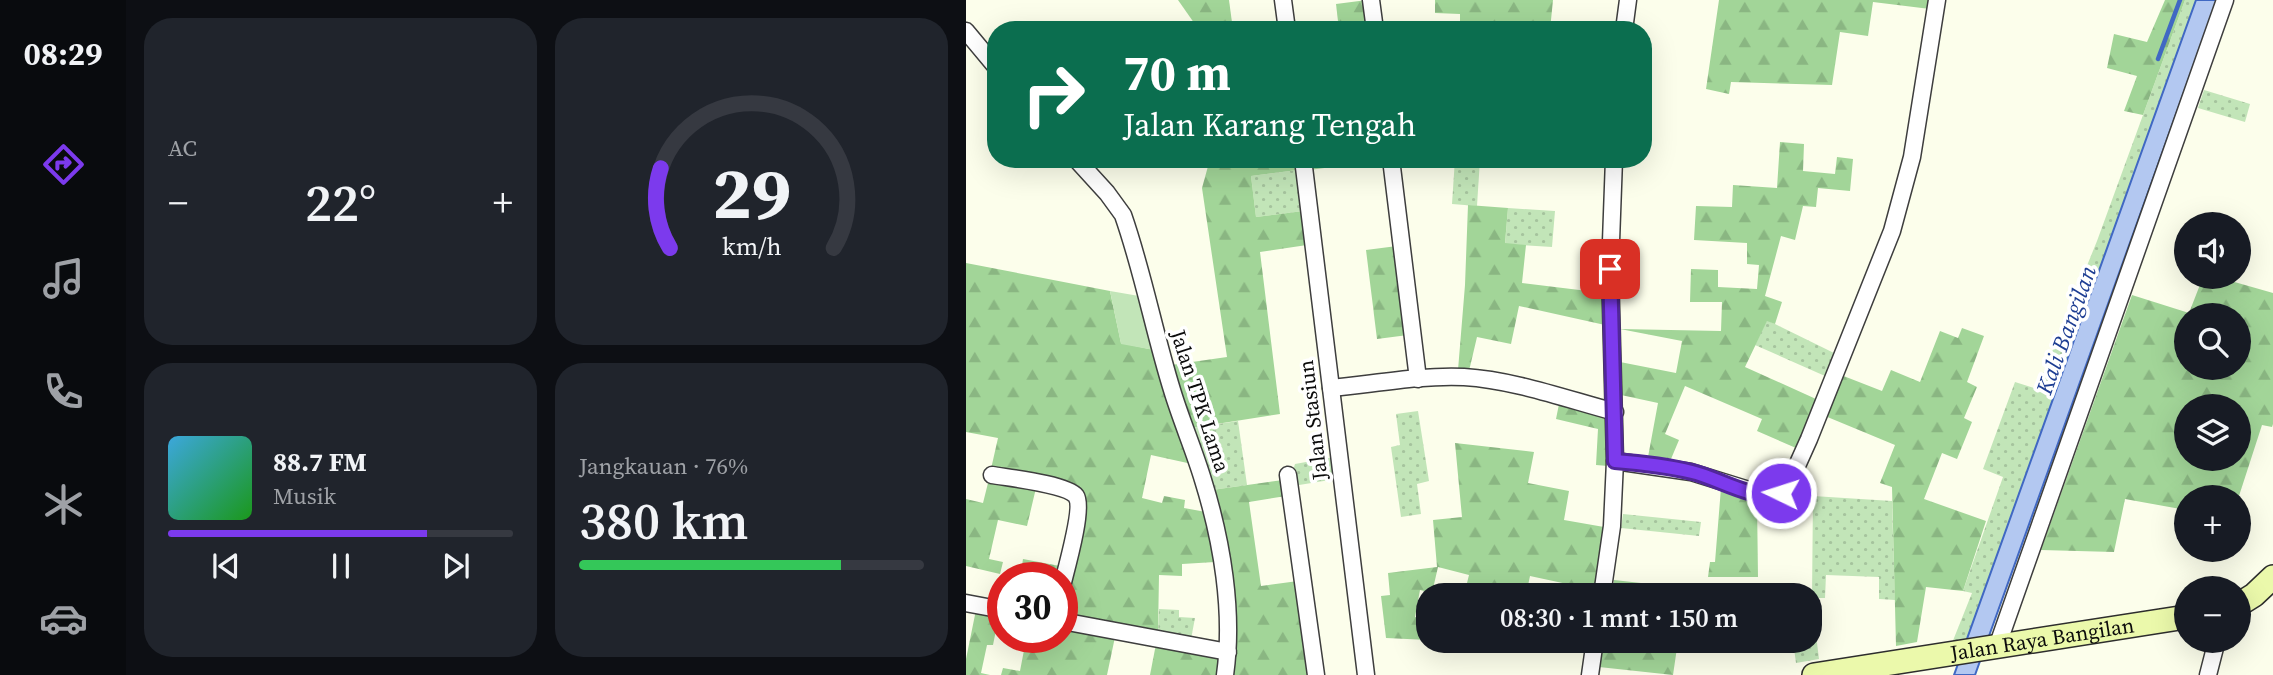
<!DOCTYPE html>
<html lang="id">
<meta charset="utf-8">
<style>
:root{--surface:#171b24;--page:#20242c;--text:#f1f3f6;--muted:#9ea1a6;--line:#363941;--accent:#7c3aed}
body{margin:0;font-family:"Source Serif 4",serif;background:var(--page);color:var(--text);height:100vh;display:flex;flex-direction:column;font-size:26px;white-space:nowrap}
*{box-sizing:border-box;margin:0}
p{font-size:23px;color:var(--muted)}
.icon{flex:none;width:38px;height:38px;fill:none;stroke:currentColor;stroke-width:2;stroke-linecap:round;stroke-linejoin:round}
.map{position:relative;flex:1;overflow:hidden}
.sheet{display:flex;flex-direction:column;gap:18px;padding:18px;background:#0d0f14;width:840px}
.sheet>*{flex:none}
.top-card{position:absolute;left:21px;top:21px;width:665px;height:147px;border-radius:28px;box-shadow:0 7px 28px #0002;background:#0b6e4f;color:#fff;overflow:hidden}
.controls{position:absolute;left:1208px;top:212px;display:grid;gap:14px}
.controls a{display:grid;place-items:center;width:77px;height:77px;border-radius:50%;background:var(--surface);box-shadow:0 7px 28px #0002;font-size:35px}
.speed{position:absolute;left:21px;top:562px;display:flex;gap:14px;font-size:35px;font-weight:700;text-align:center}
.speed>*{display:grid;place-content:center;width:91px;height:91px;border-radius:50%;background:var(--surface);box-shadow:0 7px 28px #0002;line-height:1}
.speed .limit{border:10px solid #d22;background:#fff;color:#111}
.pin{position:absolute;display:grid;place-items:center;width:60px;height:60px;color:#fff;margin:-30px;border-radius:14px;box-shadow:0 4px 10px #0006}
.me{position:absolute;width:77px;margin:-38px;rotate:274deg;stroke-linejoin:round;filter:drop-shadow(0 0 5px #0008)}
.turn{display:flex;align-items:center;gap:24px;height:147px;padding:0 21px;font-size:32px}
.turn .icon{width:91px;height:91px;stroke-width:2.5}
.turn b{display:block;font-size:49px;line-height:60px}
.big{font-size:52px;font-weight:600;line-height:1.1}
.sheet .tile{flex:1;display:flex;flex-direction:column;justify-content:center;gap:10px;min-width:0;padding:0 24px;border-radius:28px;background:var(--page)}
.sheet .dial{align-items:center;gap:0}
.dial svg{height:182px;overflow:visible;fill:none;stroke:var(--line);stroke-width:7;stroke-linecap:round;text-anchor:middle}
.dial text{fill:var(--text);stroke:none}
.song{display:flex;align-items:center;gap:21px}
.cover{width:84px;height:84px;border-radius:10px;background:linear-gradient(135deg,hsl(200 70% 55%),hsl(120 70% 35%))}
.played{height:7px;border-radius:4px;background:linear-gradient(90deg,var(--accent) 75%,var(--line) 75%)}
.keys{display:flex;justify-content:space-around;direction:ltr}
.heat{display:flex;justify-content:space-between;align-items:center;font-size:38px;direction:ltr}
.charge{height:10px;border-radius:5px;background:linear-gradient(90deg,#34c759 76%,var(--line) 0)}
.sheet .tiles{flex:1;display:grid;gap:18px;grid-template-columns:repeat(2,1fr)}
.trip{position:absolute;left:450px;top:583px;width:406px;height:70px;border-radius:28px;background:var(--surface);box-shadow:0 7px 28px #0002;font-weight:600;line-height:70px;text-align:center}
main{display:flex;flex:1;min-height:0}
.menu{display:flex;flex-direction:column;width:126px;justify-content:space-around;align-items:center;background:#090b0e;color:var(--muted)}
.menu .icon{width:49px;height:49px}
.menu .current{color:var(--accent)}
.menu b{font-size:32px;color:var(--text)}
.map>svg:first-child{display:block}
.grass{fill:url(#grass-dots)}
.forest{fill:url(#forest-firs);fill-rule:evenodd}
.garden{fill:#c2e5b8}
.water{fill:#b3c8f1;stroke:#4068c3;stroke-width:2}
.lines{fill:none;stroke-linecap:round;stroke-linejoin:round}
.stream{stroke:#4068c3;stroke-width:4.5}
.street-casing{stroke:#3e3e3e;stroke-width:19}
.secondary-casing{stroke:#2d2d2d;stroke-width:26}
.street{stroke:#fff;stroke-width:16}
.secondary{stroke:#ebf9ab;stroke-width:23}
.route-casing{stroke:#51269a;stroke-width:18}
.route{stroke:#7c3aed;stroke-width:12}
.labels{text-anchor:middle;stroke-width:7;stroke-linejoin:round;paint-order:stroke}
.street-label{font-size:21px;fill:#0b0b0b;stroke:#fff}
.water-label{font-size:23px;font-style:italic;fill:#1e3e93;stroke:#fff}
</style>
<main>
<nav class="menu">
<b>08:29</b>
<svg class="icon current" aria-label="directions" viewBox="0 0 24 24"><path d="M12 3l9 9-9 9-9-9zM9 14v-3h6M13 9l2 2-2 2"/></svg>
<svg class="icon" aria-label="music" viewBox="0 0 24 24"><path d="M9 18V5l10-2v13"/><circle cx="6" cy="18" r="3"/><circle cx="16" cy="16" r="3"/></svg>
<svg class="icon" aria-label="phone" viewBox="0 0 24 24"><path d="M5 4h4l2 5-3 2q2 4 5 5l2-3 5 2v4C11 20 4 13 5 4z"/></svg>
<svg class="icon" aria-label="climate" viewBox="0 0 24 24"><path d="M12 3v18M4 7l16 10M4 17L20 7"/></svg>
<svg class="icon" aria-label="car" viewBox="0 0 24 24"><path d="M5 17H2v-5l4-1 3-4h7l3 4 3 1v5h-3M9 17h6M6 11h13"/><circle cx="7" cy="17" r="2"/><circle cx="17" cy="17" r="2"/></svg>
</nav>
<section class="sheet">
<div class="tiles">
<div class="tile"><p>AC</p>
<div class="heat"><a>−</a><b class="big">22°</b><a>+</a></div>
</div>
<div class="tile dial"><svg viewBox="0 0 100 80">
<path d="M14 69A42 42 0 1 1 86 69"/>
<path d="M14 69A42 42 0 0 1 10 34" stroke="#7c3aed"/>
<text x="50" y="56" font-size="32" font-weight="700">29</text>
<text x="50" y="72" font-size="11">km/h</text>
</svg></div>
<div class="tile">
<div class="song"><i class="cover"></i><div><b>88.7 FM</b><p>Musik</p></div></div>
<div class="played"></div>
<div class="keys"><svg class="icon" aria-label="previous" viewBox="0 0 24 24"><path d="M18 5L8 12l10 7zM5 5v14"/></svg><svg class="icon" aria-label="pause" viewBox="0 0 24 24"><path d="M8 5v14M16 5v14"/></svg><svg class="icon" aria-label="next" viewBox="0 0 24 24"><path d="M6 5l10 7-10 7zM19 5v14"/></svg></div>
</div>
<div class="tile"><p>Jangkauan · 76%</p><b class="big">380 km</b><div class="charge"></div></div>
</div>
</section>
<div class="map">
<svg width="1307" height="675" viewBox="0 0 1307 675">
<defs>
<pattern id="grass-dots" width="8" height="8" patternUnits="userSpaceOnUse" patternTransform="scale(1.75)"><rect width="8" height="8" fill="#c2e5b8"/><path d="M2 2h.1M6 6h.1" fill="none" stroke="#a5c39d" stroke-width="1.8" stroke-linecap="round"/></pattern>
<pattern id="forest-firs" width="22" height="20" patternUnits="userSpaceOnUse" patternTransform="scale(1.75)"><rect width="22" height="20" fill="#a2d598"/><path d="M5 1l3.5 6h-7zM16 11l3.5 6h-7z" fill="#8ab682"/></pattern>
</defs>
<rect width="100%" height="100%" fill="#fcfeeb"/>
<!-- grass -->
<g class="grass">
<path d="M1219 0H1230L1001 640 986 643 1006 593 997 591 1037 477 1017 469 1049 382 1071 389 1131 241Z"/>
<path d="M1238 90 1284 104 1279 122 1232 108Z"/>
<path d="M489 159H514L511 206 486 204Z"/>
<path d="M332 170 337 211 290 217 285 176Z"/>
<path d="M542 208 589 211 586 247 539 244Z"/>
<path d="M801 320 868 353 859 376 789 345Z"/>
<path d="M452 411 463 481 451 484 455 514 435 517 425 447 434 445 430 414Z"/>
<path d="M272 421 281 485 246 490 225 428Z"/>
<path d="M368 457 370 479 327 486 326 474 329 464Z"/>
<path d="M847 496 926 501 929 600 913 599V577L860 575 859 598H846Z"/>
<path d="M657 514 735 522 733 536 655 528Z"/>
<path d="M193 609 213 610V617L229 618 225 639 192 633Z"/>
<path d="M844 611H847L853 659 830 663 827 641 844 640Z"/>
</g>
<!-- forest -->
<g class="forest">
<path d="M212 0H263L267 30H233Z"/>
<path d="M401 0 404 29 373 30 370 4Z"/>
<path d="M469 0H587L584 30H494V14L469 13Z"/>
<path d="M753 0H965L964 9 907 2 902 36 874 32 866 85 765 82 763 94 740 89Z"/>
<path d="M1199 0H1219L1177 115 1158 111 1171 76 1141 68 1148 34 1181 42Z"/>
<path d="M814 142 838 144 837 171 869 174 871 157 887 159 884 191 852 188 850 207 837 206 829 240 815 236 799 296 816 302 809 324 801 321 779 367 850 399 830 448 791 431 796 419 719 386 699 434 713 440 705 459 682 457 692 403 655 395 654 362 710 373 716 341 654 329 755 331 756 302H724L725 269 752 270V287L791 289 793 265 781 264V243L728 240 730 206 766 207 767 185 811 188Z"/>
<path d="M244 159H331L332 170 285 176 290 217 337 211 341 245 294 252 314 414 225 428 205 365 261 357 236 188Z"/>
<path d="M342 159H389V164L343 170Z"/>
<path d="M502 205 542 208 539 243 560 245 556 283 638 293 639 325 553 306 545 344 511 337 503 371 492 370 499 285Z"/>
<path d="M431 246 442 335 411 339 400 250Z"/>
<path d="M0 263 144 291 155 343 188 350 226 464 185 455 176 498 196 503 198 496 219 500 218 508 240 512 249 562 216 564V576L193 575 192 633 96 614 119 504 25 469 32 438 0 432Z"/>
<path d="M1237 277H1251L1307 293V424L1306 427 1296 425 1272 499V497H1260L1231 489 1228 497H1220V510L1159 499 1148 552 1075 550 1166 295 1223 313ZM1220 315H1272V368H1220ZM1220 406H1272V458H1220Z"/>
<path d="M996 328 1018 336 1001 382 1011 387 998 418 1006 422 991 459 976 453 958 499 1020 521 997 591 960 587 951 642 930 646 926 487 914 483 929 445 859 416 875 375 916 391 925 370 954 382 974 331 992 338Z"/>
<path d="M593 404 643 417 642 466 630 465 632 429 590 419Z"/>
<path d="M489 443 568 452 562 483 603 491 598 520 638 527 629 590 564 576 560 595H544L529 591 528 595H498L503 575 472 567 466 593 454 590 449 617 462 620V640L420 638 415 596 424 595 422 573 471 567 467 520 496 517Z"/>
<path d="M23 479 70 488 61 526 32 520 23 559 37 562 34 574 0 566V499L17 503Z"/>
<path d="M317 480 320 496 283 502 295 586 332 581 345 675H264L246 490Z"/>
<path d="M755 488 791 500 792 577H742L744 562H749Z"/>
<path d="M57 559 94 566 92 577 54 578Z"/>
<path d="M648 580 720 588 719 595H646Z"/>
<path d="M10 610 33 615 27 645H21L15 673 24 675H0V659Z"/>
<path d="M96 627 149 637 141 675H35L37 668 54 671 59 645 73 648 76 637H96Z"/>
<path d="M638 641H712L707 675 633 667Z"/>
<path d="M190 644 255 656 252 675H184Z"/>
</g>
<!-- garden -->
<path class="garden" d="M144 291 173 296 188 350 155 344Z"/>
<!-- water -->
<path class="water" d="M1230 0H1251L1009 675H988Z"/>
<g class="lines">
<!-- stream -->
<path class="stream" d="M1192 59 1214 0"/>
<defs>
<g id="street">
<path d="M317 0 321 30"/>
<path d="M405 0 409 30"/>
<path d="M658 30 662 0"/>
<path d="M0 31 30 67"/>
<path d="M110 159 141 193 157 215C177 272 188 332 206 390 215 420 228 450 237 480 256 541 268 612 259 675"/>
<path d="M337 159 400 675"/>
<path d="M425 159 452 379"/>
<path d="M365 388C408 384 454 375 498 377 548 380 600 399 649 412"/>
<path d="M649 461 725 472 799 495 815 493 821 488 843 439 926 231 946 157 971 0"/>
<path d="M26 475C43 478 100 484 110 496 118 507 100 570 96 586"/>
<path d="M322 475 350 675"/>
<path d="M636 595 646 526 649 461 644 269 648 159"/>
<path d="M0 603 37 610"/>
<path d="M96 621 262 652"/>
<path d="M1031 647 1259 0"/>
<path d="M624 675 629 640"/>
<path d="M1242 675 1251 640"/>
</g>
<g id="secondary">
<path d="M1272 605 1288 595 1307 577"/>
<path id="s1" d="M848 675 1220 617"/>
</g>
</defs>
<!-- street casing -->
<use href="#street" class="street-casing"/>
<!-- secondary casing -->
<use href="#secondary" class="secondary-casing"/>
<!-- street -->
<use href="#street" class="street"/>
<!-- secondary -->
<use href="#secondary" class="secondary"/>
</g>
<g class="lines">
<defs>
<path id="route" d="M644 269 649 461C675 463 701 466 726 472 753 478 787 502 815 493"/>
</defs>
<!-- route casing -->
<use href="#route" class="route-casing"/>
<!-- route -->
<use href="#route" class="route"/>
</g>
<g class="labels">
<!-- street labels -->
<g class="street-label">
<text transform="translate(234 401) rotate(72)" y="7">Jalan TPK Lama</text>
<text transform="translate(347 420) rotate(-97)" y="7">Jalan Stasiun</text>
<text dy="7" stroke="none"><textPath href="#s1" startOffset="231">Jalan Raya Bangilan</textPath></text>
</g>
<!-- water labels -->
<g class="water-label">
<text transform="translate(1100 330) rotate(-70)" y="8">Kali Bangilan</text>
</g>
</g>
</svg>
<div class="controls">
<a><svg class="icon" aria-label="sound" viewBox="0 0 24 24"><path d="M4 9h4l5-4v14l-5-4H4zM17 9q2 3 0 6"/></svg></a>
<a><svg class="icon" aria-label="search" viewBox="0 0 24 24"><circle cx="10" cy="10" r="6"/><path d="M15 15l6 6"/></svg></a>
<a><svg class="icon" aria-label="layers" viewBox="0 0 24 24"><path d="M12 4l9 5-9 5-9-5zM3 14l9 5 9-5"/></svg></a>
<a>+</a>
<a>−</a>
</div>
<div class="speed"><div class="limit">30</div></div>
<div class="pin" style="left:644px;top:269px;background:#d93025"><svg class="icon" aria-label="arrive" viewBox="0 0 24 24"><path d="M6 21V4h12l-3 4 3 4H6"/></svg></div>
<svg class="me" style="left:815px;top:493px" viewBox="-20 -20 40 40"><circle r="17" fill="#7c3aed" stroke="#fff" stroke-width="3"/><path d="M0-11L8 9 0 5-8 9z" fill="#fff"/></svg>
<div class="trip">08:30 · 1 mnt · 150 m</div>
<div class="top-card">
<div class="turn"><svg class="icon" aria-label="right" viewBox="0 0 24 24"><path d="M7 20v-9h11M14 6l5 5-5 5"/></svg><div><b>70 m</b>Jalan Karang Tengah</div></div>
</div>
</div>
</main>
